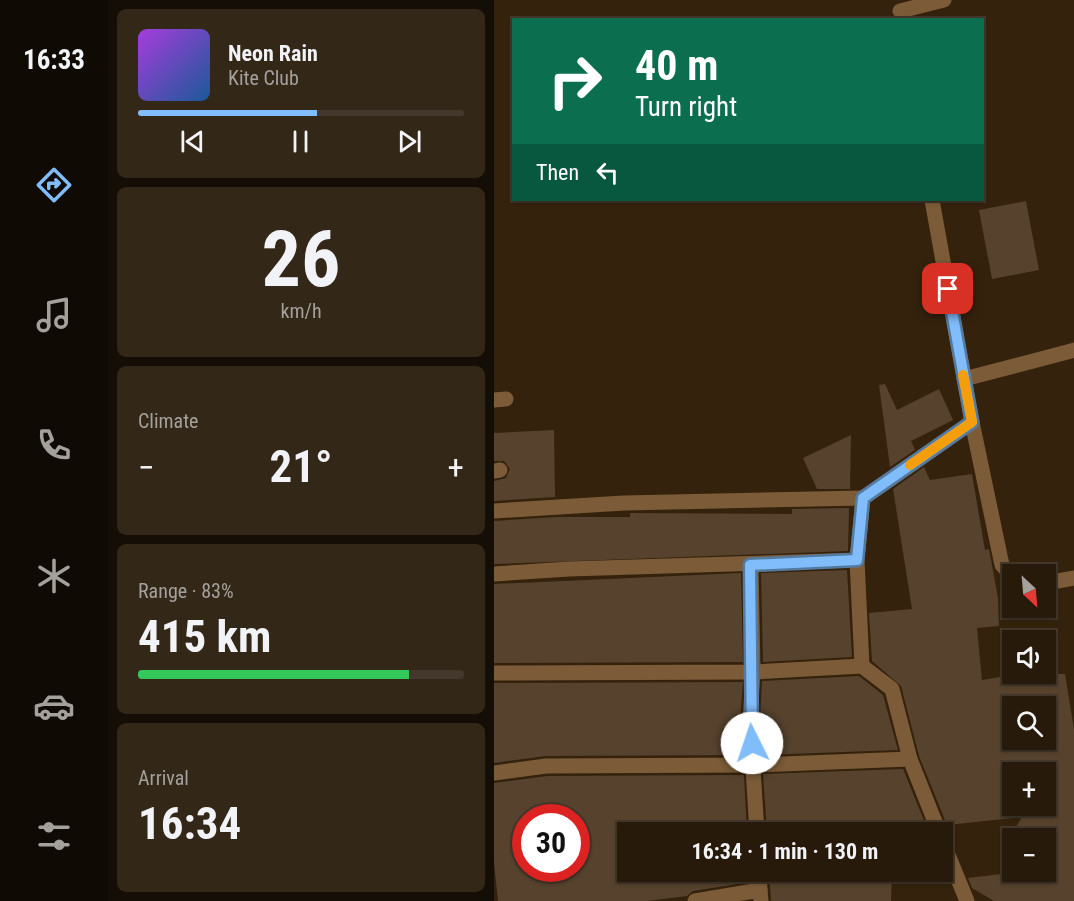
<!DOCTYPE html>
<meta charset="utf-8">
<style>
:root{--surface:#271a0a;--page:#332718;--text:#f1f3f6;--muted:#a4a19c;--line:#43382b;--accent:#80bdfa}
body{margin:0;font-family:"Roboto Condensed",sans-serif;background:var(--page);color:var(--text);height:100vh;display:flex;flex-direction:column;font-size:22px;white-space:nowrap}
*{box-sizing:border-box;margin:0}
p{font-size:20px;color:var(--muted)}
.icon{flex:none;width:33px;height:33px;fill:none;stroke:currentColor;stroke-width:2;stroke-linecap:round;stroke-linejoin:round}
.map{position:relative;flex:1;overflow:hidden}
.side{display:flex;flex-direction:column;gap:9px;padding:9px;background:#150e06;width:386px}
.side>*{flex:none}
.guide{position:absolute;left:18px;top:18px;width:472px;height:183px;border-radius:0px;box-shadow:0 2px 4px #0004,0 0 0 2px var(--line);background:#0b6e4f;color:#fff;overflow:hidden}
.needle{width:39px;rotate:154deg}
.buttons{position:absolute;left:508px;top:564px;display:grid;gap:12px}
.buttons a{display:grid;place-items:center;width:54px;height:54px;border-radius:0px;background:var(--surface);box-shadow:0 2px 4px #0004,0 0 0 2px var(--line);font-size:30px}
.speed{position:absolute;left:18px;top:804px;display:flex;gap:12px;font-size:30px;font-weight:700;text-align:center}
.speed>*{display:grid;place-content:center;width:78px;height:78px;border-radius:50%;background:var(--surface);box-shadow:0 2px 4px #0004,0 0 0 2px var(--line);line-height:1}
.speed .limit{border:9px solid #d22;background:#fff;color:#111}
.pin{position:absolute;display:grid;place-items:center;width:51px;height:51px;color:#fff;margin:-26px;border-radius:12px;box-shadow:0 3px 9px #0006}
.me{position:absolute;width:66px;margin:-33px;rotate:356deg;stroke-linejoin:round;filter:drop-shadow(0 0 4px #0008)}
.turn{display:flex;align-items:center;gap:21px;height:126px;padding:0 24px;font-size:27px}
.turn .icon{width:78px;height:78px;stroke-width:2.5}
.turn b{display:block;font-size:42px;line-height:51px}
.then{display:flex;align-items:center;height:57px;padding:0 24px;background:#0003;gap:12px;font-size:22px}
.big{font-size:45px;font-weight:700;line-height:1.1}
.side .tile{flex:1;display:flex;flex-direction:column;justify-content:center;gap:9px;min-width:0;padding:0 21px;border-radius:9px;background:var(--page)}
.side .dial{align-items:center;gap:0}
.dial b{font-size:78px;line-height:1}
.song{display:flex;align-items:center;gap:18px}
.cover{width:72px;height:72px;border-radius:9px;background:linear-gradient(135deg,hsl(280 70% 55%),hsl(210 70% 35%))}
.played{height:6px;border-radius:3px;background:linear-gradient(90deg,var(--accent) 55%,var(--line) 55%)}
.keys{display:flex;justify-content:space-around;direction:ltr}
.heat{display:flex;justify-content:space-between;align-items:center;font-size:33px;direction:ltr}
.charge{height:9px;border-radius:4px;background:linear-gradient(90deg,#34c759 83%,var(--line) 0)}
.trip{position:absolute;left:123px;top:822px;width:336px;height:60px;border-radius:0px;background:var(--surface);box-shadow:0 2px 4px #0004,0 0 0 2px var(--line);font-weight:700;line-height:60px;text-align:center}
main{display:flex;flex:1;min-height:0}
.tabs{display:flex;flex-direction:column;width:108px;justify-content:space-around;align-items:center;background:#100a04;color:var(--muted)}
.tabs .icon{width:42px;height:42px}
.tabs .on{color:var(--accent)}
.tabs b{font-size:27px;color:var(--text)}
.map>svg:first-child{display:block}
.building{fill:#56422d;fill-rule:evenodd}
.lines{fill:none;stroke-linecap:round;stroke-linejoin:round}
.minor{stroke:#7c5c38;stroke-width:15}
.route-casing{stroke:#537ba2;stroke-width:15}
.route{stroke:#80bdfa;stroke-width:10}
.slow{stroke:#f59e0b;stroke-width:10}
</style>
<main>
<nav class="tabs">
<b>16:33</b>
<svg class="icon on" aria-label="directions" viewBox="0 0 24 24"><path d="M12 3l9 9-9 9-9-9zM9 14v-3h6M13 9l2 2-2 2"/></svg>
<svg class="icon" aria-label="music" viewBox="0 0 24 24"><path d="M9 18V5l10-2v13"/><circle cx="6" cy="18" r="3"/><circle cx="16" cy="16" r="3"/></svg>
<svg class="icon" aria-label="phone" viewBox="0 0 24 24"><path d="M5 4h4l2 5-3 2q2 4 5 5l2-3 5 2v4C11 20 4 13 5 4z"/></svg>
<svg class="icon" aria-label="climate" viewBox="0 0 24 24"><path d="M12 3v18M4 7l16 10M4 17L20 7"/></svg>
<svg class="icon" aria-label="car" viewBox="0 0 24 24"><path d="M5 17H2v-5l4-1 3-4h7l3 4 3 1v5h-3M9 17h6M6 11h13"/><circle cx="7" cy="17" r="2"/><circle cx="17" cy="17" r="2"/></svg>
<svg class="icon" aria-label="filters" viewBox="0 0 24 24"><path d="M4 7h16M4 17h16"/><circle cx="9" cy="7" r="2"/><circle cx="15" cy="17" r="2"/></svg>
</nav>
<section class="side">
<div class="tile">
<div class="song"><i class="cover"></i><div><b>Neon Rain</b><p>Kite Club</p></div></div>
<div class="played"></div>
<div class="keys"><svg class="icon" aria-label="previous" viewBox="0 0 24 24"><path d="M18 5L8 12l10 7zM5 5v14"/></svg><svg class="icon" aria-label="pause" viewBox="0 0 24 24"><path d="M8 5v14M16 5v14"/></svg><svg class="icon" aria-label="next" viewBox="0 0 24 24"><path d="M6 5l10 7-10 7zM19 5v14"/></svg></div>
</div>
<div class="tile dial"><b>26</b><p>km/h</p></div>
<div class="tile"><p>Climate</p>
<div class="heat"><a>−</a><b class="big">21°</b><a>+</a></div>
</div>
<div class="tile"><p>Range · 83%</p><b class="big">415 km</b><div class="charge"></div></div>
<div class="tile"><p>Arrival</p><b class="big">16:34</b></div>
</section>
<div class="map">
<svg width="581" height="901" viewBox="0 0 581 901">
<rect width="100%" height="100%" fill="#34220d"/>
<!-- building -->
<g class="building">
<path d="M532 201 545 270 498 279 485 210Z"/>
<path d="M391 384 403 410 445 389 459 420 417 441 421 450 396 467 385 385Z"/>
<path d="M60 430 61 497 0 501V481L12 478 16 469 10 461H0V433Z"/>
<path d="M357 435 356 489H323L309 458Z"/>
<path d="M430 467 436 480 478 474 491 550 495 549 504 598 505 626 483 628 488 680 525 674H571L581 735V901H500L478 888 474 878 525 872H552V838H519V862L506 854 528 817 453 825 425 756 407 686 378 661 375 613 418 609 399 489ZM519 706H552V740H519ZM519 772H552V806H519Z"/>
<path d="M355 508 354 551 0 564V521L62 517H136V513L298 514V509Z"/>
<path d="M353 570 358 657 269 662 267 573Z"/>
<path d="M247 573 249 662 0 663V584Z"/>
<path d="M365 676 389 695 404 750 268 755 266 721 268 681Z"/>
<path d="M249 682 246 720 248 755 52 756 0 763V683Z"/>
<path d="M409 769 433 828 389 832H273L269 774Z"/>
<path d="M250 775 253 832H134V872H255L256 882 199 891 193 896 153 901H4L0 863V783L53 776ZM32 818H82V868H32Z"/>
<path d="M275 872H398L397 901H277Z"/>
</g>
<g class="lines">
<!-- minor -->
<g class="minor">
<path d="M406 11 450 0"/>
<path d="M438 200 478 422 508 565 519 577"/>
<path d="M470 379 581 350"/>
<path d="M0 400 12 399"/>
<path d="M0 471 6 470"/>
<path d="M0 511 130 503 369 498"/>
<path d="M257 565 259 672 256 721 263 832"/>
<path d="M0 574 75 569 363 560"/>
<path d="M552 583 581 578"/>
<path d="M368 666 363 560 369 498 478 422"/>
<path d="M0 673 259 672 368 666 398 689 416 759 445 832"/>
<path d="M0 773 52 766 261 765 416 759"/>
<path d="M448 840 473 901"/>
<path d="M265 872 266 890"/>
<path d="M201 901 266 890 267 901"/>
</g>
</g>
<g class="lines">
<defs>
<path id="route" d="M258 743 256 565 363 560 369 498 478 422 454 289"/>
</defs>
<!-- route casing -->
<use href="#route" class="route-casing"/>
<!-- route -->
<use href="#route" class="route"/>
<!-- slow -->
<path class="slow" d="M416 465 478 422 469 375"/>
</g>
</svg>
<div class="buttons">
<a><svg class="needle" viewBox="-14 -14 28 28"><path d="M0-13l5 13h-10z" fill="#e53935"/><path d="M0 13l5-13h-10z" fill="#a4a19c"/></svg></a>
<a><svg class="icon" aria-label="sound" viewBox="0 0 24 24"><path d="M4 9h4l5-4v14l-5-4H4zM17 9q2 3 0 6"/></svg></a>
<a><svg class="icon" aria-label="search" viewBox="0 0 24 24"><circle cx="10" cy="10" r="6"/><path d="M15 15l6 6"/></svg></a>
<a>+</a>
<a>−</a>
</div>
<div class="speed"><div class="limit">30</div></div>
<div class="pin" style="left:454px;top:289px;background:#d93025"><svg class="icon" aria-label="arrive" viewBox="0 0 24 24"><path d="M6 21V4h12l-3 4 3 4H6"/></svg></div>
<svg class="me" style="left:258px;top:743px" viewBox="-20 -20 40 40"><circle r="19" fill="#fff"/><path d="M0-13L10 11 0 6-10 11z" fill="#80bdfa"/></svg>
<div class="trip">16:34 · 1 min · 130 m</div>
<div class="guide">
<div class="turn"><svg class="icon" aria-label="right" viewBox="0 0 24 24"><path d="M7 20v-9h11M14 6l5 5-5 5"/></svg><div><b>40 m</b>Turn right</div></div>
<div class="then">Then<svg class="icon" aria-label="left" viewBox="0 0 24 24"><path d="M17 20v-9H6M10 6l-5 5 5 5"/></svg></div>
</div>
</div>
</main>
